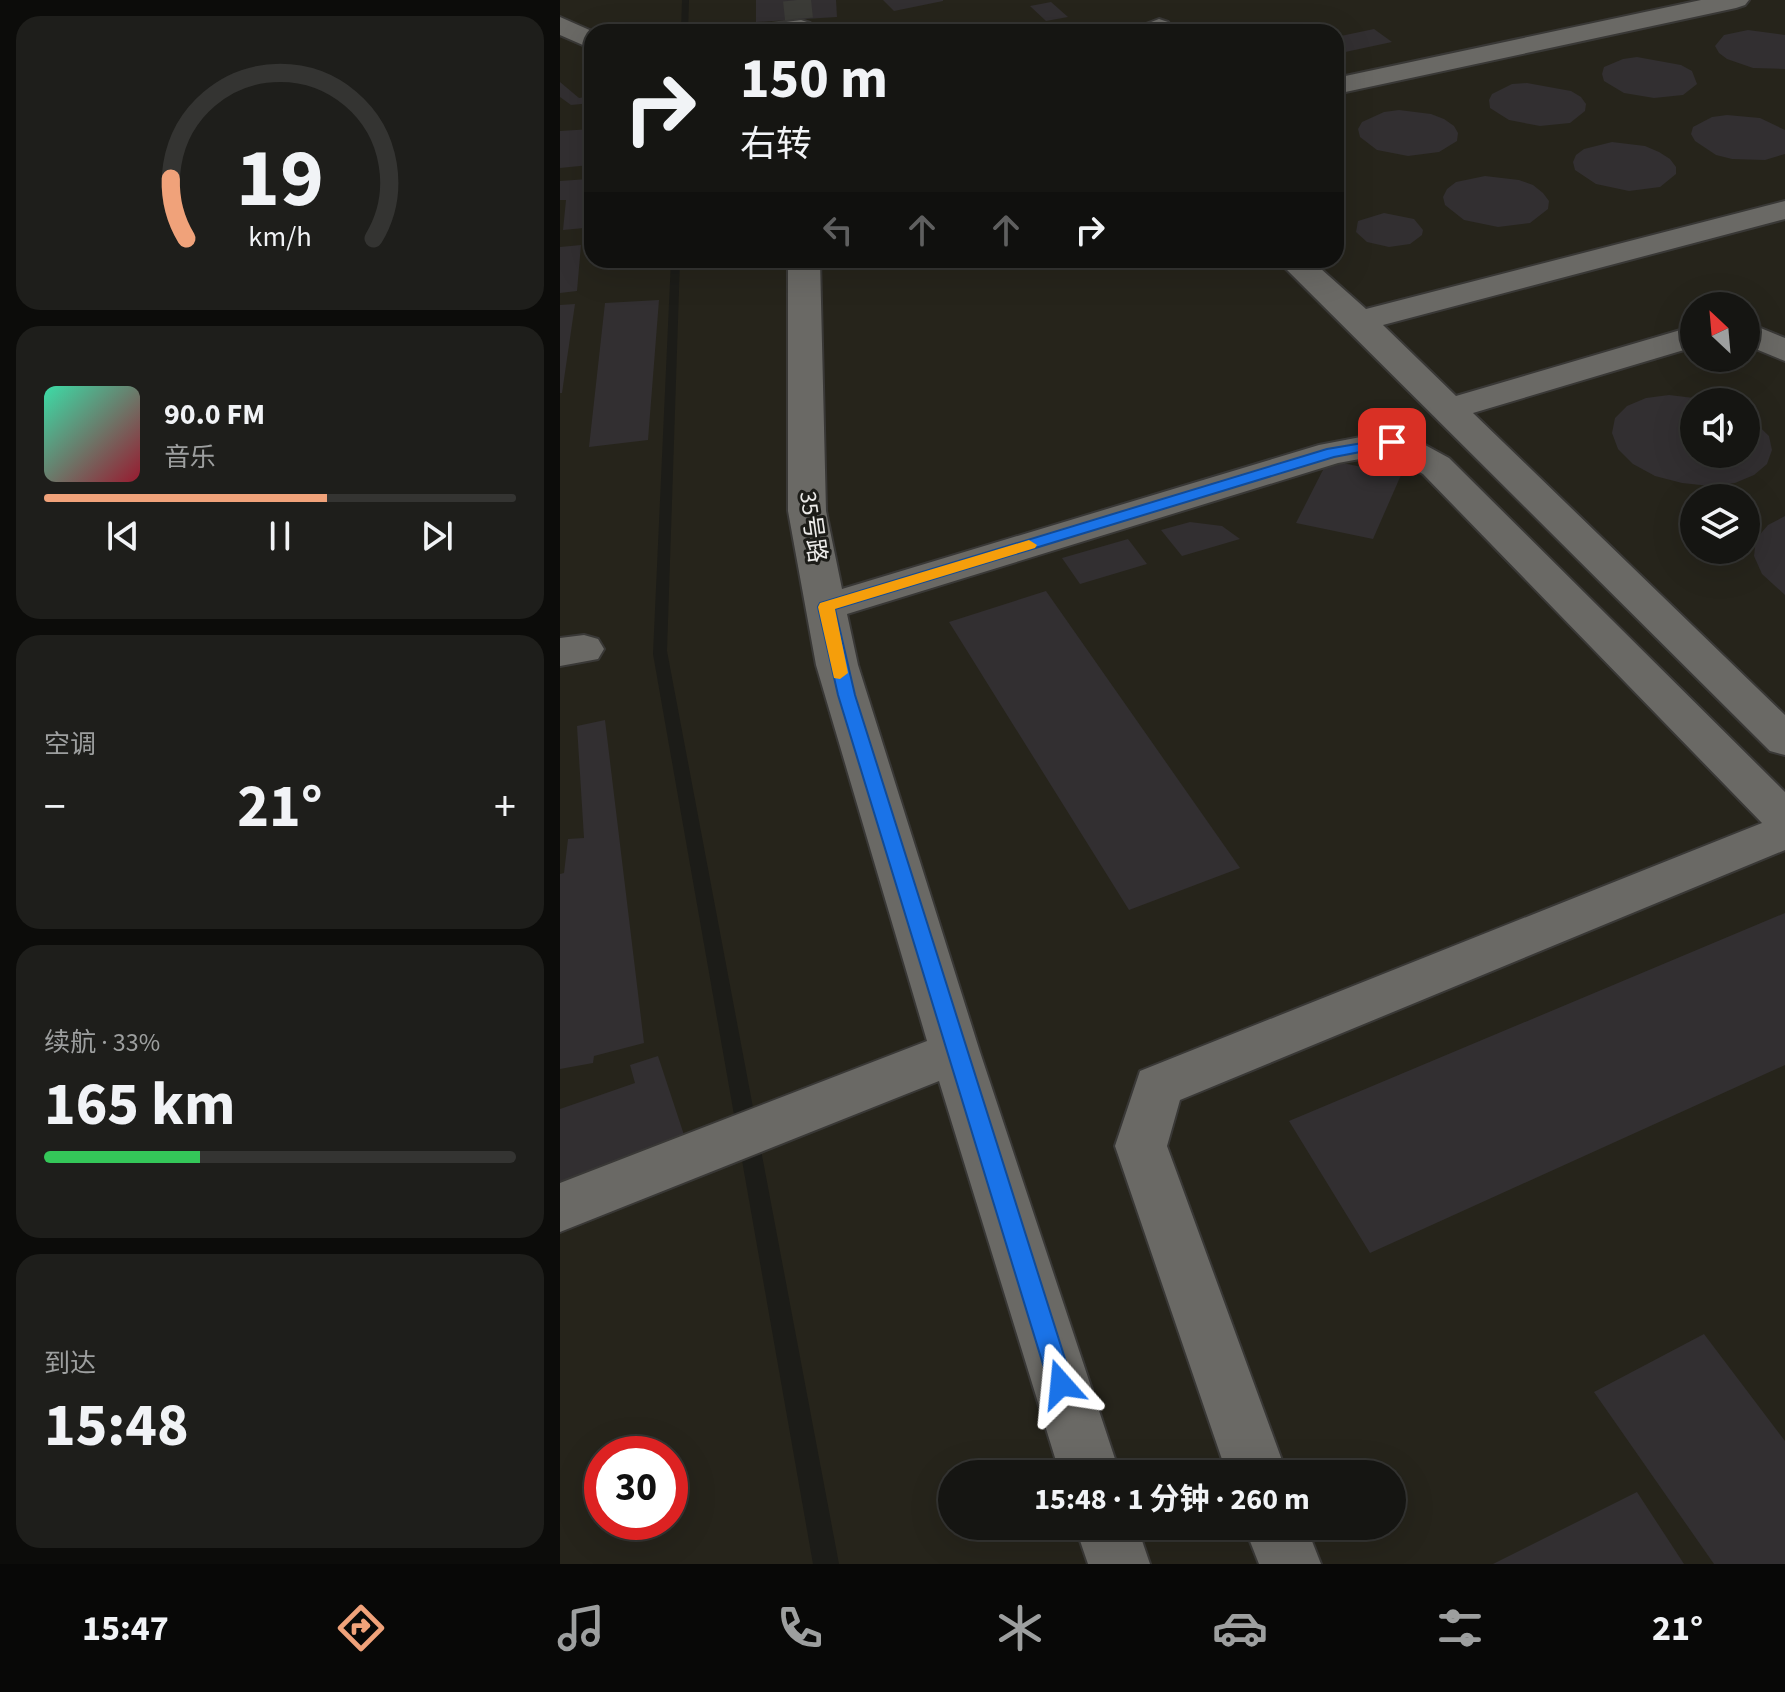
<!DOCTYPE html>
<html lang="zh">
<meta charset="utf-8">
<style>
:root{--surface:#151512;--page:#1e1e1b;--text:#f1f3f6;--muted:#9d9f9f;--line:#343432;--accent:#f0a27a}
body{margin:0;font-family:"Source Sans 3","Noto Sans SC",sans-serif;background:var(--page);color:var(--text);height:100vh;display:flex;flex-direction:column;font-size:30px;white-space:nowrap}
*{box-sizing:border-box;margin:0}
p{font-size:26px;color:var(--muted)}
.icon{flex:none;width:44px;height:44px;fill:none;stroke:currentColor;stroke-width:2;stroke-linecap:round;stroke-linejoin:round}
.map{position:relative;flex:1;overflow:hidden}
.side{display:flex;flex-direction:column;gap:16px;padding:16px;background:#0c0c0a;width:560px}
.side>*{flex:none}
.guide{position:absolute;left:24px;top:24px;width:760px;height:244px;border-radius:24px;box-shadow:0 8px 32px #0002,0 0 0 2px var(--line);background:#151512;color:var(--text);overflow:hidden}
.needle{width:52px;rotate:334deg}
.fabs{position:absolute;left:1120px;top:292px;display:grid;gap:16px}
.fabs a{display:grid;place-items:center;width:80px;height:80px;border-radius:50%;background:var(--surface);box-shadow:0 8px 32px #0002,0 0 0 2px var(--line);font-size:40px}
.speed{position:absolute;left:24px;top:1436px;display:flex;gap:16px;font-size:40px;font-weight:700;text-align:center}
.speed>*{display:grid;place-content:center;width:104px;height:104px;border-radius:50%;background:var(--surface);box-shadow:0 8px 32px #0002,0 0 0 2px var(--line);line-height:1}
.speed .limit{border:12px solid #d22;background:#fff;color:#111}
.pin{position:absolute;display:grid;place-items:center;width:68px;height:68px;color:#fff;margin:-34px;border-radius:16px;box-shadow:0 4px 12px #0006}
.me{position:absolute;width:88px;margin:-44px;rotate:342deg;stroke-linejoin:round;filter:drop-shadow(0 0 6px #0008)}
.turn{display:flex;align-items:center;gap:28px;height:168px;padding:0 24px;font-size:36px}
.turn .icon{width:104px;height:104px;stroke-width:2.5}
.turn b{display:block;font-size:56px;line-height:68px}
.lanes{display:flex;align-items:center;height:76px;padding:0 24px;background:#0003;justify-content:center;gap:40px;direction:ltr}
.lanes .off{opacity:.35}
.big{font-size:60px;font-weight:700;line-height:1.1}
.side .widget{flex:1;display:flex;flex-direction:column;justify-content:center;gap:12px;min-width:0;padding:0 28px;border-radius:24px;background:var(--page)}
.side .dial{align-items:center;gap:0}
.dial svg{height:208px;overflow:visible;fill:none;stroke:var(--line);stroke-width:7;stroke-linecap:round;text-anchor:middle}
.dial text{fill:var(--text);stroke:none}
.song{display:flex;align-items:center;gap:24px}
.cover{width:96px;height:96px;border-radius:12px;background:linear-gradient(135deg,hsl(160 70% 55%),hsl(350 70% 35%))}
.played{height:8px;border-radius:4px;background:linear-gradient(90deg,var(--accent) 60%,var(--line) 60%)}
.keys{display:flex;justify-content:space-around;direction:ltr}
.heat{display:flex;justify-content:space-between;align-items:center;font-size:44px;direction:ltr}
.charge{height:12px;border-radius:6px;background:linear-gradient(90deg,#34c759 33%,var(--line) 0)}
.trip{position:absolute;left:378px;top:1460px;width:468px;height:80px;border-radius:40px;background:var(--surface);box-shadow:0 8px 32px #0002,0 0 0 2px var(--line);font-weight:700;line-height:80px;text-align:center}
.tabs{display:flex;height:128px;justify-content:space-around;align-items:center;background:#080807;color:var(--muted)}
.tabs .icon{width:56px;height:56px}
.tabs .active{color:var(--accent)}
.tabs b{font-size:36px;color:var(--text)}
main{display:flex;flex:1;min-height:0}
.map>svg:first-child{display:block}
.built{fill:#26241b;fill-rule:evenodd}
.building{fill:#322f31}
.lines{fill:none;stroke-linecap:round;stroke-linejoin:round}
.minor-tunnel{stroke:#3b3b37;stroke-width:28;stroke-dasharray:28 14;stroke-linecap:butt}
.minor-casing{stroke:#393836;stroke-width:4}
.minor{fill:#6a6965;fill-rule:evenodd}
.route{fill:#1a73e8;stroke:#114b97;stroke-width:2}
.slow{fill:#f59e0b}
.labels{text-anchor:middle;stroke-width:6;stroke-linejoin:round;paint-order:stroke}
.street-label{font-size:24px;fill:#ecebe9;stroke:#1c1c18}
</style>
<main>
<section class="side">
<div class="widget dial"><svg viewBox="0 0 100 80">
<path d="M14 69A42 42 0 1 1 86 69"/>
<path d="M14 69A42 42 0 0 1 8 46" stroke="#f0a27a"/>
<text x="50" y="56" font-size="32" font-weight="700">19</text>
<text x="50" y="72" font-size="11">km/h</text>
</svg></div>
<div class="widget">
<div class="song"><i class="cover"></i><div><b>90.0 FM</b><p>音乐</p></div></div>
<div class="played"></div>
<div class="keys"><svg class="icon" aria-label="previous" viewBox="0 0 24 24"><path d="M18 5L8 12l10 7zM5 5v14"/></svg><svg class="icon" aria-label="pause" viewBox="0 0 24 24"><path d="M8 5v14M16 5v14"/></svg><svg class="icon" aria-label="next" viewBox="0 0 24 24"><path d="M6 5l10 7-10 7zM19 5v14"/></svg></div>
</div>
<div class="widget"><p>空调</p>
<div class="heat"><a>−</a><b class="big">21°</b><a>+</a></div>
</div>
<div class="widget"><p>续航 · 33%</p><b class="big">165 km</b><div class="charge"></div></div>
<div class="widget"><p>到达</p><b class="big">15:48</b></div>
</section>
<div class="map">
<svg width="1225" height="1564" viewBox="0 0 1225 1564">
<rect width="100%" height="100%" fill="#1c1c18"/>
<!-- built -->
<g class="built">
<path d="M0 0H122L121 32H32V260H111L93 654 253 1564H0ZM42 1454H110V1522H42Z"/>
<path d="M129 0H1225V1564H279L107 651 120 260H776V32H128ZM1134 306H1186V358H1134ZM1134 402H1186V454H1134ZM1134 498H1186V550H1134ZM392 1474H832V1526H392Z"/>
</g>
<!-- building -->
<g class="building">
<path d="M196 0H276L277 17 196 22Z"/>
<path d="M323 0H383V1L334 11Z"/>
<path d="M491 2 508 17 486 21 470 6Z"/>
<path d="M473 22 484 32H429V31Z"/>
<path d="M814 29 832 42 776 54V37Z"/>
<path d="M1188 30 1225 35V69L1193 68 1167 59 1159 53 1155 46 1164 35Z"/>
<path d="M1077 57 1121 65 1132 71 1137 84 1123 95 1094 98 1064 93 1044 81 1042 74 1044 67 1063 59Z"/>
<path d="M0 82 19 98 32 96V103L11 105 0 97Z"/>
<path d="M967 83 1011 91 1021 97 1026 104 1025 111 1010 123 980 126 949 120 930 108 929 100 932 94 952 84Z"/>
<path d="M839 110 871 114 884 119 894 126 898 133 897 141 879 152 848 156 817 150 800 137 798 129 802 122 824 112Z"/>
<path d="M1167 115 1200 118 1225 130V154L1205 160 1172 159 1156 155 1135 141 1131 134 1133 127 1152 117Z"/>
<path d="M32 129 30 165 0 168V131Z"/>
<path d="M1052 142 1085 146 1099 152 1110 159 1116 167V174L1100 187 1069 191 1036 184 1015 170 1013 162 1016 155 1024 149Z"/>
<path d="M925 176 959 180 973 185 983 193 989 201 988 209 970 223 938 227 904 220 885 205 883 197 887 189 896 182Z"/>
<path d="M28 179 24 228 3 230 6 200H0V181Z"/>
<path d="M824 213 854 219 863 230 862 235 850 244 829 247 807 242 796 232 798 221Z"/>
<path d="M21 245 17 291 0 293V247Z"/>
<path d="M99 300 88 440 29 447 45 303Z"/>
<path d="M15 304 2 393H0V305Z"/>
<path d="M1109 395 1159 401 1134 402V454H1186V414L1209 436 1212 450 1207 464 1194 475 1175 483 1150 486 1122 483 1095 476 1073 464 1058 449 1052 433 1055 418 1067 406 1086 398Z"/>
<path d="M768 460 841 475 813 539 736 523Z"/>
<path d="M1225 516V595L1202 574 1194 556 1196 539 1208 525Z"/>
<path d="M630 522 662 526 680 539 622 556 601 530Z"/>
<path d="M568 539 587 564 520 584 502 558Z"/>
<path d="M486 591 680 868 569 910 389 622Z"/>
<path d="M45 720 84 1043 34 1056 33 1063 0 1069V874L4 873 8 839 24 838 17 726Z"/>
<path d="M1225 913V1065L810 1253 729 1121Z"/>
<path d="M98 1056 128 1147 0 1197V1109L75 1083 70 1065Z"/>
<path d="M1144 1334 1225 1441V1564H1154L1034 1392Z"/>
<path d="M1077 1492 1124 1564H933Z"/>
</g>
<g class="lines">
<!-- minor-tunnel -->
<path class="minor-tunnel" d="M237 0 239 19"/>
<defs>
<g id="minor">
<path d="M1141 0H1189L1185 5 1176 8 776 94V78Z"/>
<path d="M0 17 34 32 32 49 0 35Z"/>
<path d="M599 19 608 22 612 27 608 32H574L578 27Z"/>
<path d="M241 20 250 23 254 28 251 32H184L188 27Z"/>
<path d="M1225 201V219L823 325 896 396 1134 326V347L913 413 1225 715V755L1210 751 717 260H751L806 309Z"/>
<path d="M228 260H260L266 511 282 589 759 445 832 431 845 434 889 458 1225 792V850L620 1100 607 1146 727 1474H667L555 1146 580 1071 1202 823 863 474 827 454 778 463 287 614 298 665 420 1052 560 1474H500L379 1081 0 1232V1183L367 1041 256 665 228 511Z"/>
<path d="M1186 322 1225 338V361L1186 345Z"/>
<path d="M24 635 38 639 44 649 38 659 0 666V638Z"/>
<path d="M515 1526H577L590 1564H528Z"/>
<path d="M684 1526H746L761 1564H699Z"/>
</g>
</defs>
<!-- minor casing -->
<use href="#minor" class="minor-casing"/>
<!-- minor -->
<use href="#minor" class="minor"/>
</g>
<!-- route -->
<path class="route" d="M832 438 839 442 837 445 774 457 275 609 295 695 513 1384 510 1392 501 1395 492 1392 489 1384 278 695 258 607 260 603 767 449Z"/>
<!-- slow -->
<path class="slow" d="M469 540 477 545 475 548 275 609 288 673 280 679 274 678 258 607 260 603Z"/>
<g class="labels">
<!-- street labels -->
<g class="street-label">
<text transform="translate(253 527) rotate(82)" y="8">35号路</text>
</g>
</g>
</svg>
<div class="fabs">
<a><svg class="needle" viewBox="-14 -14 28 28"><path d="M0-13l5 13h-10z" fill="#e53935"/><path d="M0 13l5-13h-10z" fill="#9d9f9f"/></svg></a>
<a><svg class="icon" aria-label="sound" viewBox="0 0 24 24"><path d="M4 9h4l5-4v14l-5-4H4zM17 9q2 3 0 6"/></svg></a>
<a><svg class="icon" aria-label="layers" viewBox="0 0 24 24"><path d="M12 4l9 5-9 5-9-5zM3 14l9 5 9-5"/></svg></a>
</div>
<div class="speed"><div class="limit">30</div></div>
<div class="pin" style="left:832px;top:442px;background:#d93025"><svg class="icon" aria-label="arrive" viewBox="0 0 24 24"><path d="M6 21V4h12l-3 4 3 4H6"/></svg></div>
<svg class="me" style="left:501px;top:1384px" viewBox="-20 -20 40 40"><path d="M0-17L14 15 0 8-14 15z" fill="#1a73e8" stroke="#fff" stroke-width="4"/></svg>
<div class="trip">15:48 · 1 分钟 · 260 m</div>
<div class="guide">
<div class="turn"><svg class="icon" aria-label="right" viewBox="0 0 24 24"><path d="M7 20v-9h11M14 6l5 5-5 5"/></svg><div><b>150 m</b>右转</div></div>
<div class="lanes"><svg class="icon off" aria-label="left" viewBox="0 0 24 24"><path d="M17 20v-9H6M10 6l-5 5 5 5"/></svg><svg class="icon off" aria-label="ahead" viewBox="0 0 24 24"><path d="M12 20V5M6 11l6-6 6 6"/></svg><svg class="icon off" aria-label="ahead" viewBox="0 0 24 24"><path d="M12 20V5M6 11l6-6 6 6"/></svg><svg class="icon" aria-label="right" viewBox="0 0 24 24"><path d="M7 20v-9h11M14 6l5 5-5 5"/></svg></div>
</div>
</div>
</main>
<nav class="tabs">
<b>15:47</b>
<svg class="icon active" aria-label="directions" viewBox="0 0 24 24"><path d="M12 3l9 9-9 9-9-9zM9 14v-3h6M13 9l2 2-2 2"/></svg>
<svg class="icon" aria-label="music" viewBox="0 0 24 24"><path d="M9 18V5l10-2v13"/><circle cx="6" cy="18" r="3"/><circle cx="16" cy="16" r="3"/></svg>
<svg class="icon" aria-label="phone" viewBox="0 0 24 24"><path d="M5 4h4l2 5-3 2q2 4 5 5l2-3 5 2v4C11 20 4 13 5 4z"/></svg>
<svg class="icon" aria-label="climate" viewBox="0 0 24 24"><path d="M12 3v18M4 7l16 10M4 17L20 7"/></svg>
<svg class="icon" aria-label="car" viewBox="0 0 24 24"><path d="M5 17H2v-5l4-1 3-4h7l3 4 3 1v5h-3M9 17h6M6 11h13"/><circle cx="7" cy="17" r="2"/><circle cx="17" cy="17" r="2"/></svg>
<svg class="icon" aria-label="filters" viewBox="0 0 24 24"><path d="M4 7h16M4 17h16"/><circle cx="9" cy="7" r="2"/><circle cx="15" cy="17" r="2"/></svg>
<b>21°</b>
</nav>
